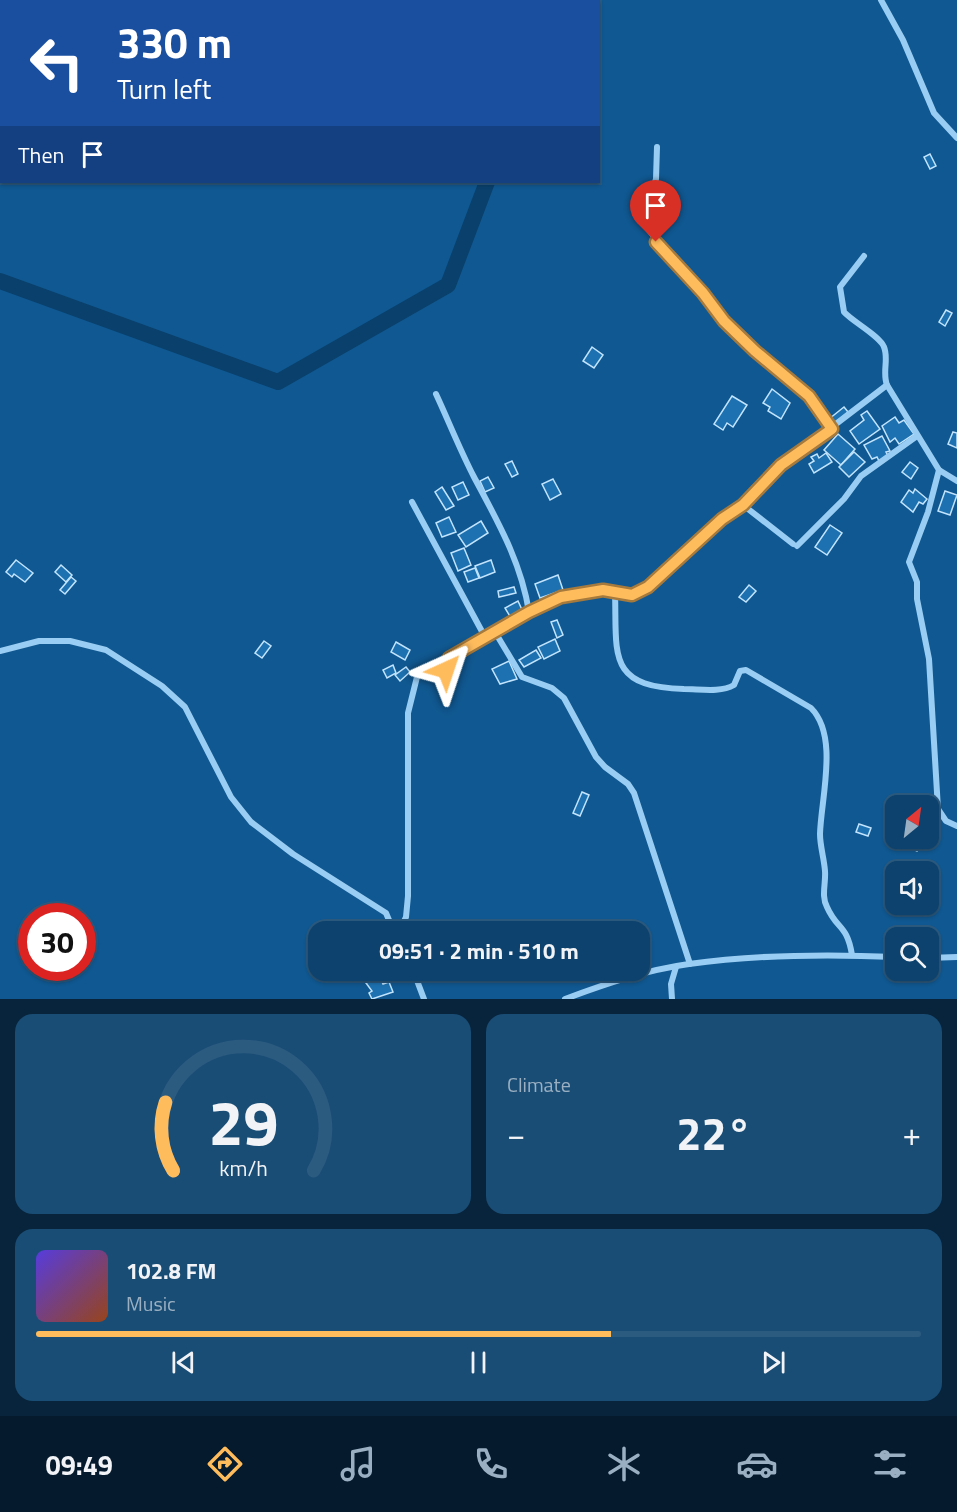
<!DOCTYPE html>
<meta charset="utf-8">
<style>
:root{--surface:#0c426d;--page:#1a4d75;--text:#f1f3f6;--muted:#9ab0c2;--line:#2c5b80;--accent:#ffbc5d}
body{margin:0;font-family:"Titillium Web",sans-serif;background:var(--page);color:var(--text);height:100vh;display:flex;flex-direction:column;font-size:22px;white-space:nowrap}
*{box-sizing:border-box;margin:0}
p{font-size:20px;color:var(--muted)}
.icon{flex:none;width:33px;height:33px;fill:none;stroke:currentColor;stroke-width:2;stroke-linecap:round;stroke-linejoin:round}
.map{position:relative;height:999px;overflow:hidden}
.sheet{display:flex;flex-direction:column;gap:15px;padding:15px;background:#07243c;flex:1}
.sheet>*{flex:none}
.top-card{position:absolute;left:0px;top:0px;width:600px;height:183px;box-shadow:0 2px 4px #0004,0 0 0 2px var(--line);background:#1a4fa0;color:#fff;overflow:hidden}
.needle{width:39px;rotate:29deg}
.controls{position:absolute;left:885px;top:795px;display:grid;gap:12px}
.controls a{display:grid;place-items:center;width:54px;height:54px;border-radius:12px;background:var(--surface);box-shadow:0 2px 4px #0004,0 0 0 2px var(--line);font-size:30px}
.speed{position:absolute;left:18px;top:903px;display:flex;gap:12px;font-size:30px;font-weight:700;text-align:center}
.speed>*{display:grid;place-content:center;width:78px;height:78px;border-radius:50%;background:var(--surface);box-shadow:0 2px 4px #0004,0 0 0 2px var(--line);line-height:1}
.speed .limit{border:9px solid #d22;background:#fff;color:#111}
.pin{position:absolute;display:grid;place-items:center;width:51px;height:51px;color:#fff;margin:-62px -26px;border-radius:50% 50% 50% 0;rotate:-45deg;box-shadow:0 0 6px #0007}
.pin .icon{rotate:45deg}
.me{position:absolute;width:66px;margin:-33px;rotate:42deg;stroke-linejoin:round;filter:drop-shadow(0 0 4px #0008)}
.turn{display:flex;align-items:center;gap:21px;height:126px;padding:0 18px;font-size:27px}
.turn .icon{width:78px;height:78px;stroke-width:2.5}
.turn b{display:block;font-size:42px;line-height:51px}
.then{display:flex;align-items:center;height:57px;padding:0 18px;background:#0003;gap:12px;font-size:22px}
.big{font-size:45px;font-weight:700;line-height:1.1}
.sheet .tile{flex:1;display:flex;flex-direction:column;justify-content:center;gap:9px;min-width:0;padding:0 21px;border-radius:18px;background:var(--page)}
.sheet .dial{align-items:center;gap:0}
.dial svg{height:156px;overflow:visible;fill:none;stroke:var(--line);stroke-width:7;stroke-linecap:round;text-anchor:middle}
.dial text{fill:var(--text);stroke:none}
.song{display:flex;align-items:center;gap:18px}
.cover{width:72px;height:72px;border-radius:9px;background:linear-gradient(135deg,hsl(250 70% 55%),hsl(20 70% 35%))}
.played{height:6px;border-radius:3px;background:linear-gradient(90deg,var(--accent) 65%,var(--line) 65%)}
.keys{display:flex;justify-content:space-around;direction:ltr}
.heat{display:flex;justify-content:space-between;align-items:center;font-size:33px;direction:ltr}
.sheet .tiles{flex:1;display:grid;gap:15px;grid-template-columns:1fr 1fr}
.tile:last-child{grid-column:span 2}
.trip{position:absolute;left:308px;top:921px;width:342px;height:60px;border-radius:18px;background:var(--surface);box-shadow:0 2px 4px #0004,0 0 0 2px var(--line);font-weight:700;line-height:60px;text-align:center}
.tab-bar{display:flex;height:96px;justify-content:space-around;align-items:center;background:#051a2c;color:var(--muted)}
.tab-bar .icon{width:42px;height:42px}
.tab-bar .active{color:var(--accent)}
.tab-bar b{font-size:27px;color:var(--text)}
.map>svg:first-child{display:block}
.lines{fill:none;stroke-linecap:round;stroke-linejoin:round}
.river{stroke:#09406c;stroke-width:16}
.building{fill:#1d71b0;stroke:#c2e4fe;stroke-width:1.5}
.street{stroke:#9acdf3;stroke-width:6}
.route-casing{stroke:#a67a3c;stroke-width:15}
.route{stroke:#ffbc5d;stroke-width:10}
</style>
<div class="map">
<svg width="957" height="999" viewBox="0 0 957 999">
<rect width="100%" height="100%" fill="#105891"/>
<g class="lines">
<!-- river -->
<g class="river">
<path d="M556 2 557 0"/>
<path d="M0 281 278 382 448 285 487 182"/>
</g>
</g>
<!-- building -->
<g class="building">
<path d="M930 154 936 166 930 169 924 157Z"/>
<path d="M946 310 952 313 945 326 939 322Z"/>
<path d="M592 347 603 355 594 368 583 361Z"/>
<path d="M772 389 790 403 781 419 768 411 770 407 763 403Z"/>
<path d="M732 396 747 405 733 427 727 423 723 430 714 424Z"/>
<path d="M844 407 848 412 834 424 829 419Z"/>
<path d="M867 411 880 429 859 444 850 431 864 420 861 415Z"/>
<path d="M895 417 899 423 904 420 914 434 899 444 895 438 890 442 882 426Z"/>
<path d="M953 432 957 433V448L948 444Z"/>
<path d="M838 434 855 449 841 465 824 450Z"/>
<path d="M882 436 890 451 886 452 888 456 879 461 877 457 872 459 864 445Z"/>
<path d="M854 452 865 462 849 477 839 467Z"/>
<path d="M826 453 832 462 814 473 809 464 814 461 811 457 817 454 819 458Z"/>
<path d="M512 461 518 474 512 477 505 464Z"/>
<path d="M910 462 918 468 911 479 902 472Z"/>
<path d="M488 477 494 488 485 492 480 481Z"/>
<path d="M553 479 561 494 550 500 542 484Z"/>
<path d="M463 482 469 495 458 500 452 487Z"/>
<path d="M442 487 454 506 446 510 435 492Z"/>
<path d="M915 489 927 499 923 504 919 502 913 512 901 502 909 490 913 493Z"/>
<path d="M945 491 957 495 950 515 938 511Z"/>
<path d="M449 517 456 532 442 537 436 523Z"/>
<path d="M481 521 488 533 466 547 458 535Z"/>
<path d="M830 525 842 533 827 555 815 547Z"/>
<path d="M464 548 471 565 458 571 451 553Z"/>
<path d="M16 560 33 573 25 582 14 574 12 577 6 572Z"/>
<path d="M491 560 495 572 480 578 475 566Z"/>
<path d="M61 565 72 575 66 582 55 572Z"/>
<path d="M475 568 479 578 468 582 464 572Z"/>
<path d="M558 575 563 590 540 598 535 584Z"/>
<path d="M71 577 76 581 65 594 60 590Z"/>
<path d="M749 585 756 591 746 602 739 597Z"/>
<path d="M514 587 516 593 499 597 498 591Z"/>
<path d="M518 601 523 612 511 618 505 608Z"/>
<path d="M557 620 563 635 557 638 551 622Z"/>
<path d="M555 639 560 651 544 659 538 647Z"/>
<path d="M264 641 271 646 262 658 255 653Z"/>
<path d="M396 642 410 650 405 660 391 652Z"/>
<path d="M536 650 541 658 524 667 519 660Z"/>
<path d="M509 661 517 679 500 684 492 669Z"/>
<path d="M393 665 396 673 387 678 383 670Z"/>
<path d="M406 667 410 672 400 681 395 675Z"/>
<path d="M582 792 589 795 580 816 573 813Z"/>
<path d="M859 824 871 828 868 836 856 832Z"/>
<path d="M891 838 902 840 900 848 889 846Z"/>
<path d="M909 838 922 839 917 851 906 846Z"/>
<path d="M437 970H446L448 980 439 982Z"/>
<path d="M380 977 383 984 389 982 393 992 372 999 369 993 372 991 366 983Z"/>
</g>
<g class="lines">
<!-- street -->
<g class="street">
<path d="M881 0 903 40 934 113 957 138"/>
<path d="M9 2 11 0"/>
<path d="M0 10 2 9"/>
<path d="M657 147 656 179 646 211 648 229 724 321 755 351 809 396 832 429"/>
<path d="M864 256 840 287 844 312C853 322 880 336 884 347 889 359 882 372 887 385L939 470 957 481"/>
<path d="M436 394C449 422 460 450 474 477 498 522 521 562 529 612"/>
<path d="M939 470 928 512 909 562 917 582V599L929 659 938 809 946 821 957 826"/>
<path d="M412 502 485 637"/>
<path d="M743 505 793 544"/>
<path d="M797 546 844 499 861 476 917 436"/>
<path d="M615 592C617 654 606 687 684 689 700 689 720 693 734 685L740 671 746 670 811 708C839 736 821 798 820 834 820 846 824 858 825 871 826 883 821 896 827 907 837 930 847 924 852 955"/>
<path d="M495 632 522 677 552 688 564 698 596 757 605 767 628 784 634 793 690 964"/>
<path d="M0 651 39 641H70L106 650 162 686 185 707 231 797 251 822 293 854 386 913 394 932"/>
<path d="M399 932 406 917 408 896V713L417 677 422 673 443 672 449 659 529 612 561 597 603 590 632 595 648 587 722 519 743 505 781 466 887 385"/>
<path d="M928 958 957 957"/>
<path d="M413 970 424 999"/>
<path d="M565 999C605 984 646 970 689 964 754 955 829 954 896 957"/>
<path d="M672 999 671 984 676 967"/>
</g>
</g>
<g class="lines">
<defs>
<path id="route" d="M446 670 449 658 529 612 561 597 603 590 632 595 648 587 722 519 743 505 781 465 832 429 809 396 755 351 724 321 703 293 656 242"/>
</defs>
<!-- route casing -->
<use href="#route" class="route-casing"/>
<!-- route -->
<use href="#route" class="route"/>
</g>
</svg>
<div class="controls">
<a><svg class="needle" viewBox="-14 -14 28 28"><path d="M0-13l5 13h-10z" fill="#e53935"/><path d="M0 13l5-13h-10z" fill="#9ab0c2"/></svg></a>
<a><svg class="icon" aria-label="sound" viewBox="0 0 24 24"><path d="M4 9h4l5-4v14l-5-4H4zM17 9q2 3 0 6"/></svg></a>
<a><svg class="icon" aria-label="search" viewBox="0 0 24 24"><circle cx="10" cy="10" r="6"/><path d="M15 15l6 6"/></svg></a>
</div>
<div class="speed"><div class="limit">30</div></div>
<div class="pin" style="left:656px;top:242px;background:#d93025"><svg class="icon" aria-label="arrive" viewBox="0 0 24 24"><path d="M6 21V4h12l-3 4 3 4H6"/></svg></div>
<svg class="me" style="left:446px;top:670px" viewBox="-20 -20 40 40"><path d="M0-17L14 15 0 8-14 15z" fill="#ffbc5d" stroke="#fff" stroke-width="4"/></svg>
<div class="trip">09:51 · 2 min · 510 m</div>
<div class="top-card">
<div class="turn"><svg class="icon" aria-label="left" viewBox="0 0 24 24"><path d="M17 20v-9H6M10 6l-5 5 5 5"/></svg><div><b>330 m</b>Turn left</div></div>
<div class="then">Then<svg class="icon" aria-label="arrive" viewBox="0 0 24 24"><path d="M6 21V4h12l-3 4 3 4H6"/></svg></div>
</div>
</div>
<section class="sheet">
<div class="tiles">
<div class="tile dial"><svg viewBox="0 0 100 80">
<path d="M14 69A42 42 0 1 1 86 69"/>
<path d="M14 69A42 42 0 0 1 10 34" stroke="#ffbc5d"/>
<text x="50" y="56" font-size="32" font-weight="700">29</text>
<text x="50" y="72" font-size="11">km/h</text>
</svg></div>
<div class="tile"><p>Climate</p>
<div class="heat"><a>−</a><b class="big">22°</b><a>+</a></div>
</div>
<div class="tile">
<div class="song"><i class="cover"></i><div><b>102.8 FM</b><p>Music</p></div></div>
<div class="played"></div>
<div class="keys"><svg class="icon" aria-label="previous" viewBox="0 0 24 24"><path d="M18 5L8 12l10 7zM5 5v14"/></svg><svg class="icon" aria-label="pause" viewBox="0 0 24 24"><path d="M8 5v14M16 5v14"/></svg><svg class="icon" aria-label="next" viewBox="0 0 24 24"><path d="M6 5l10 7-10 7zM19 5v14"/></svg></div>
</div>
</div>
</section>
<nav class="tab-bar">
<b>09:49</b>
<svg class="icon active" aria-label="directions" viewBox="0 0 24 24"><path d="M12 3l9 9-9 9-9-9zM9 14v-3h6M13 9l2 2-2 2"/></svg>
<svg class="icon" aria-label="music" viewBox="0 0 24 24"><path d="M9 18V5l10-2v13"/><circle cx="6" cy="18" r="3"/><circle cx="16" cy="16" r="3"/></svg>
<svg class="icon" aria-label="phone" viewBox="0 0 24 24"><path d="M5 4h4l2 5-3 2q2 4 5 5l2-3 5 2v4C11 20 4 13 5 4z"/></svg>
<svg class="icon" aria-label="climate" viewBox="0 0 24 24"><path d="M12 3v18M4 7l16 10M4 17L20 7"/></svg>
<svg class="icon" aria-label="car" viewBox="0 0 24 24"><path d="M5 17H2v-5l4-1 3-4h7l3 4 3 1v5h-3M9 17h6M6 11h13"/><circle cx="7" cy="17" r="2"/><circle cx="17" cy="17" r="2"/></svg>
<svg class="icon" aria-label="filters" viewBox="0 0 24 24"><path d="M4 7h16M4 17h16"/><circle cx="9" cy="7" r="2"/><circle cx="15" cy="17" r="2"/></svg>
</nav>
